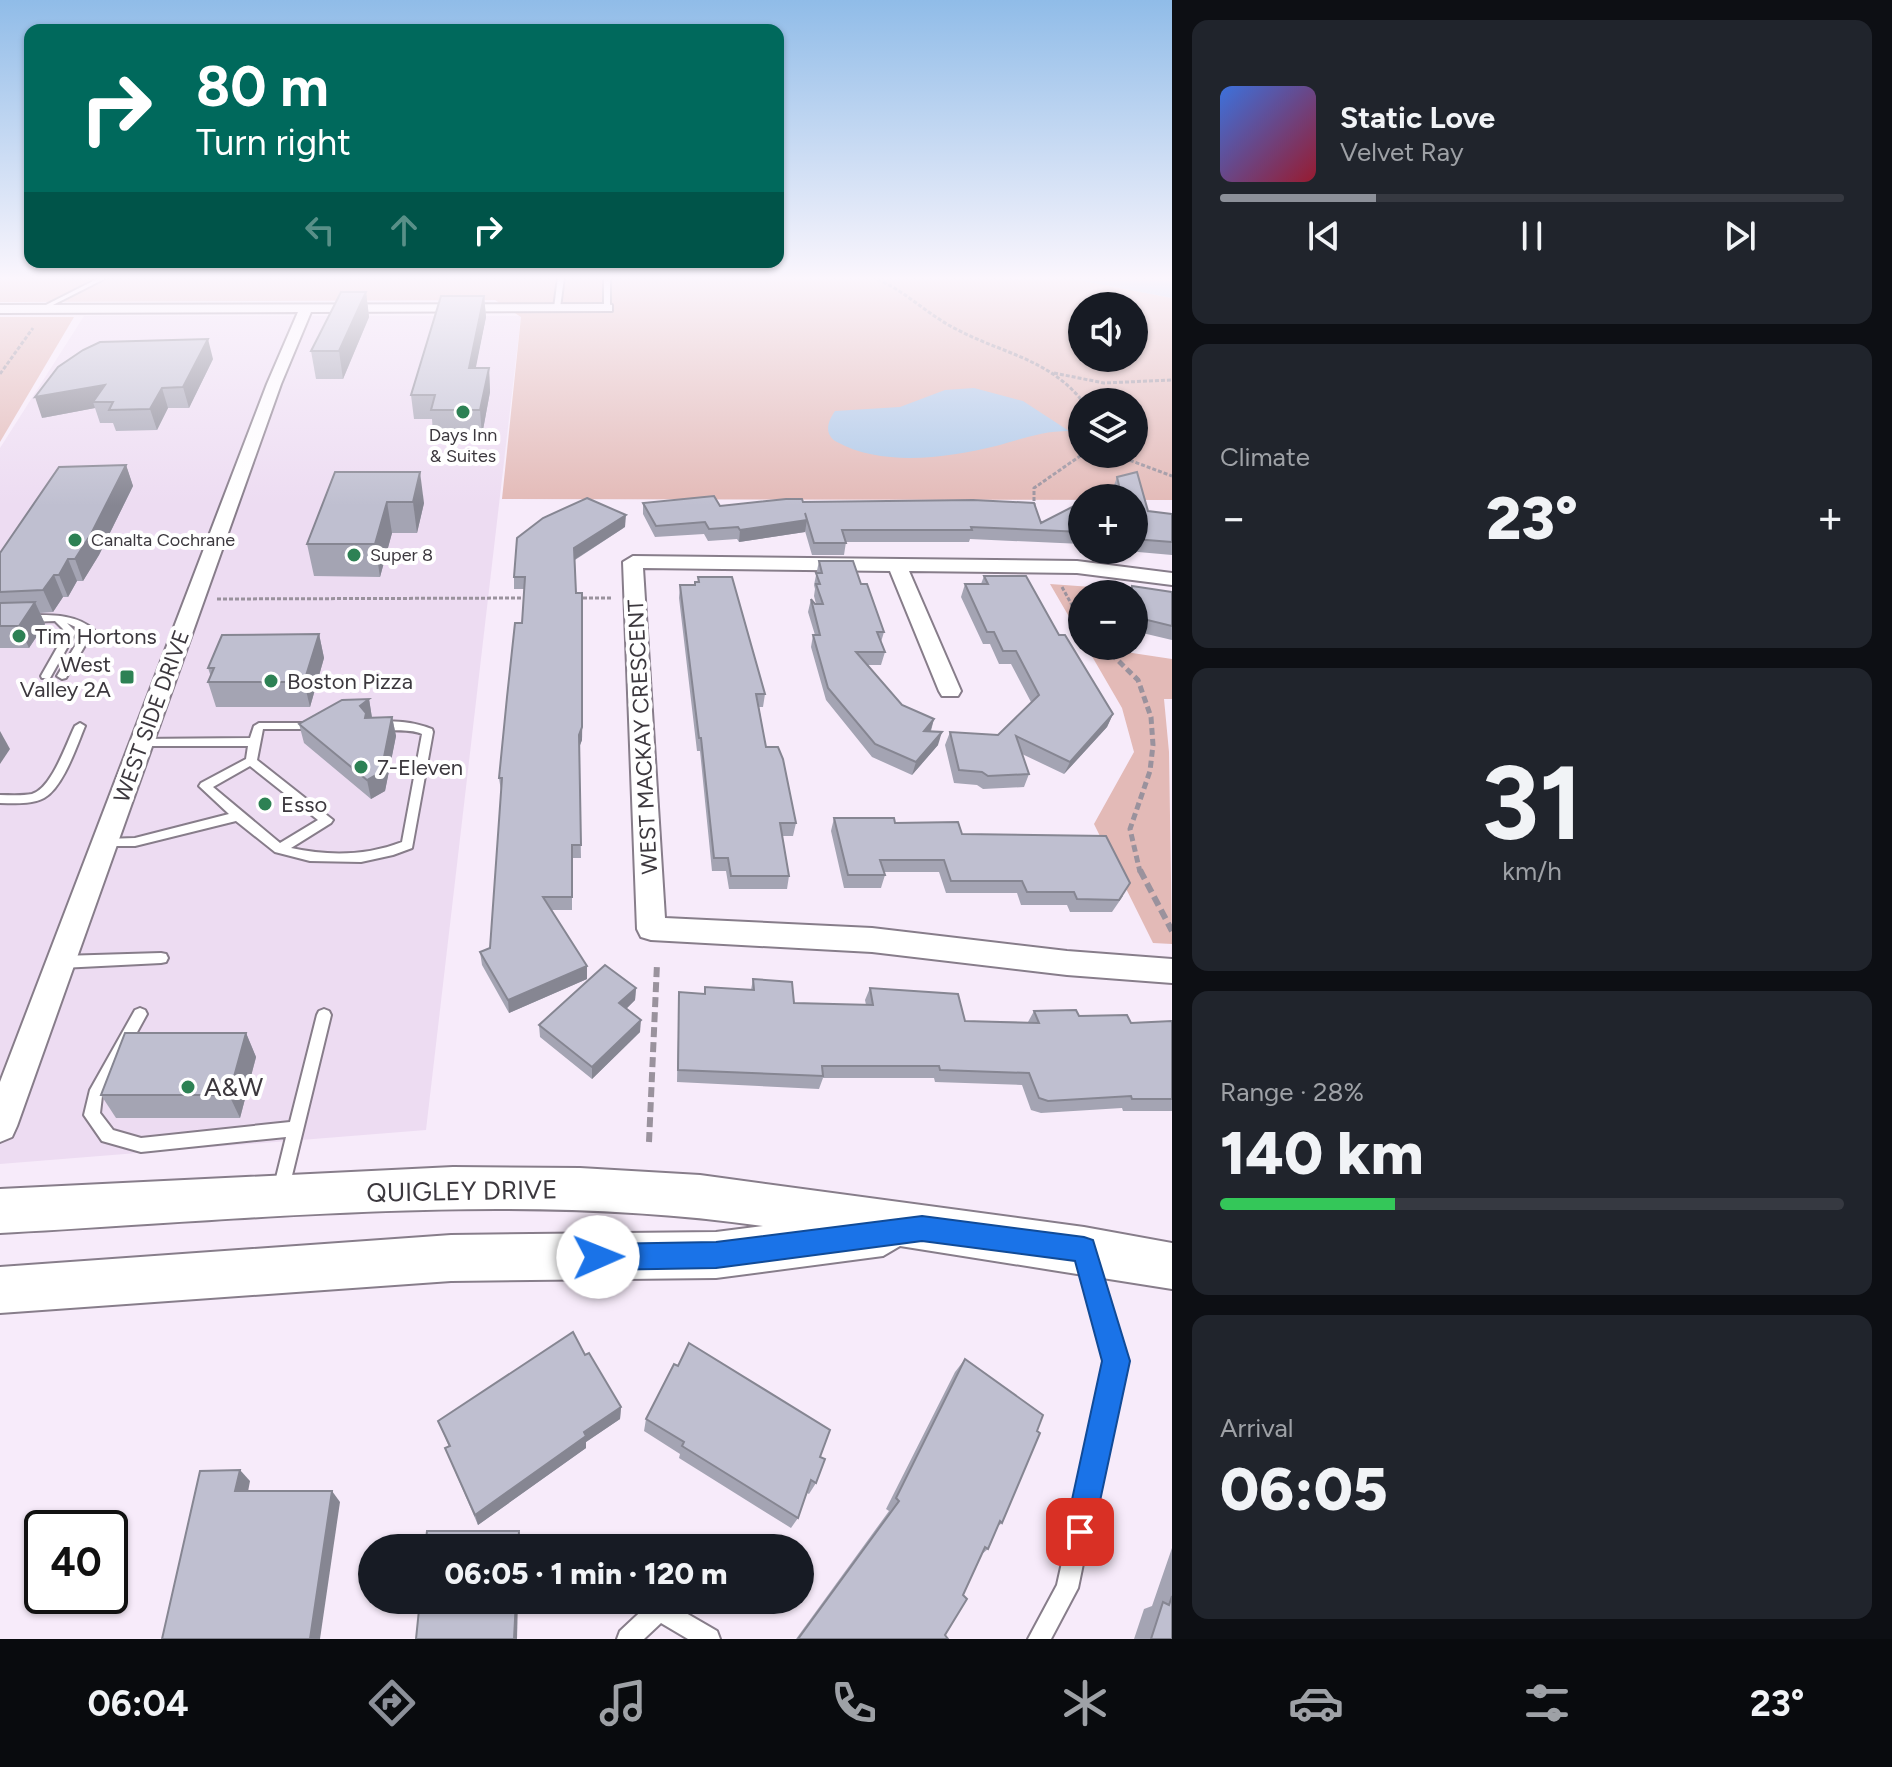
<!DOCTYPE html>
<meta charset="utf-8">
<style>
:root{--surface:#171b24;--page:#20242c;--text:#f1f3f6;--muted:#9ea1a6;--line:#363941;--accent:#8c9099}
body{margin:0;font-family:Figtree,sans-serif;background:var(--page);color:var(--text);height:100vh;display:flex;flex-direction:column;font-size:30px;white-space:nowrap}
*{box-sizing:border-box;margin:0}
p{font-size:26px;color:var(--muted)}
.icon{flex:none;width:44px;height:44px;fill:none;stroke:currentColor;stroke-width:2;stroke-linecap:round;stroke-linejoin:round}
.map{position:relative;flex:1;overflow:hidden}
.panel{display:flex;flex-direction:column;gap:20px;padding:20px;background:#0d0f14;width:720px}
.panel>*{flex:none}
.guide{position:absolute;left:24px;top:24px;width:760px;height:244px;border-radius:16px;box-shadow:0 2px 6px #0004;background:#00695c;color:#fff;overflow:hidden}
.controls{position:absolute;left:1068px;top:292px;display:grid;gap:16px}
.controls a{display:grid;place-items:center;width:80px;height:80px;border-radius:50%;background:var(--surface);box-shadow:0 2px 6px #0004;font-size:40px}
.speed{position:absolute;left:24px;top:1510px;display:flex;gap:16px;font-size:40px;font-weight:700;text-align:center}
.speed>*{display:grid;place-content:center;width:104px;height:104px;border-radius:50%;background:var(--surface);box-shadow:0 2px 6px #0004;line-height:1}
.speed .limit{border:4px solid #111;border-radius:12px;background:#fff;color:#111}
.pin{position:absolute;display:grid;place-items:center;width:68px;height:68px;color:#fff;margin:-34px;border-radius:16px;box-shadow:0 4px 12px #0006}
.me{position:absolute;width:88px;margin:-44px;rotate:89deg;stroke-linejoin:round;filter:drop-shadow(0 0 6px #0008)}
.turn{display:flex;align-items:center;gap:28px;height:168px;padding:0 40px;font-size:36px}
.turn .icon{width:104px;height:104px;stroke-width:2.5}
.turn b{display:block;font-size:56px;line-height:68px}
.lanes{display:flex;align-items:center;height:76px;padding:0 40px;background:#0003;justify-content:center;gap:40px;direction:ltr}
.lanes .off{opacity:.35}
.big{font-size:60px;font-weight:800;line-height:1.1}
.panel .card{flex:1;display:flex;flex-direction:column;justify-content:center;gap:12px;min-width:0;padding:0 28px;border-radius:16px;background:var(--page)}
.panel .dial{align-items:center;gap:0}
.dial b{font-size:104px;line-height:1}
.song{display:flex;align-items:center;gap:24px}
.cover{width:96px;height:96px;border-radius:12px;background:linear-gradient(135deg,hsl(220 70% 55%),hsl(350 70% 35%))}
.played{height:8px;border-radius:4px;background:linear-gradient(90deg,var(--accent) 25%,var(--line) 25%)}
.keys{display:flex;justify-content:space-around;direction:ltr}
.heat{display:flex;justify-content:space-between;align-items:center;font-size:44px;direction:ltr}
.charge{height:12px;border-radius:6px;background:linear-gradient(90deg,#34c759 28%,var(--line) 0)}
.trip{position:absolute;left:358px;top:1534px;width:456px;height:80px;border-radius:40px;background:var(--surface);box-shadow:0 2px 6px #0004;font-weight:800;line-height:80px;text-align:center}
.dock{display:flex;height:128px;justify-content:space-around;align-items:center;background:#090b0e;color:var(--muted)}
.dock .icon{width:56px;height:56px}
.dock .active{color:var(--accent)}
.dock b{font-size:36px;color:var(--text)}
main{display:flex;flex:1;min-height:0}
.map>svg:first-child{display:block}
.built{fill:#eddcf2}
.green{fill:#e3bab7;fill-rule:evenodd}
.water{fill:#adc8e7}
.lines{fill:none;stroke-linecap:round;stroke-linejoin:round}
.service-casing{stroke:#877d8a;stroke-width:4}
.minor-casing{stroke:#877d8a;stroke-width:4}
.tertiary-casing{stroke:#877d8a;stroke-width:4}
.path-far2{stroke:#9a929d;stroke-width:3;stroke-dasharray:4 2;stroke-linecap:butt}
.path-far1{stroke:#9a929d;stroke-width:5;stroke-dasharray:7 4;stroke-linecap:butt}
.path{stroke:#9a929d;stroke-width:6;stroke-dasharray:10 5;stroke-linecap:butt}
.service{fill:#fff;fill-rule:evenodd}
.minor{fill:#fff;fill-rule:evenodd}
.tertiary{fill:#fff;fill-rule:evenodd}
.wall{fill:#a4a4b3}
.shaded-wall{fill:#868692}
.building{fill:#bfbfd0;stroke:#868692;stroke-width:2}
.route{fill:#1a73e8;stroke:#114b97;stroke-width:2}
.poi-dot{fill:#2d8154;stroke:#fff;stroke-width:3}
.labels{text-anchor:middle;stroke-width:8;stroke-linejoin:round;paint-order:stroke}
.far-poi-label{font-size:18px;fill:#3c383e;stroke:#fff;text-anchor:start}
.poi-label{font-size:22px;fill:#3c383e;stroke:#fff;text-anchor:start}
.street-label{font-size:22px;fill:#3c383e;stroke:#fff}
.near-poi-label{font-size:26px;fill:#3c383e;stroke:#fff;text-anchor:start}
.near-street-label{font-size:26px;fill:#3c383e;stroke:#fff}
</style>
<main>
<div class="map">
<svg width="1172" height="1639" viewBox="0 0 1172 1639">
<rect width="100%" height="100%" fill="#f7ebfa"/>
<!-- built -->
<path class="built" d="M84 316H521L426 1130 0 1164V448Z"/>
<!-- green -->
<g class="green">
<path d="M0 277H1065L1172 298V500L502 499 521 317 495 300 0 302ZM1082 306H1134V358H1082ZM1082 402H1134V454H1082Z"/>
<path d="M0 317H74L0 442Z"/>
<path d="M1050 584 1092 587 1093 594H1082V639Z"/>
<path d="M1086 646H1115L1119 651 1172 659V699H1164L1169 752 1172 944 1153 943 1094 824 1134 752 1122 708Z"/>
</g>
<!-- water -->
<g class="water">
<path d="M1065 277H1172V298L1067 278Z"/>
<path d="M974 388 1023 401 1069 431C1042 431 1022 439 996 446 948 458 882 467 837 442 823 434 828 421 835 411L900 407 945 390Z"/>
</g>
<g class="lines">
<defs>
<g id="service">
<path d="M101 277H108L43 310 38 309Z"/>
<path d="M558 277H564L560 308 557 310 554 308Z"/>
<path d="M604 277H610V308L607 310 604 308Z"/>
<path d="M34 615C56 615 77 615 94 630L66 678 62 679 57 676 84 631 67 623 76 632 50 678H42L41 676 66 632 55 621 0 623V617Z"/>
<path d="M80 723 85 726C77 745 63 788 44 798 31 805 14 803 0 803V795C10 795 22 796 32 794 52 788 66 744 75 726Z"/>
<path d="M259 723H314L319 726 314 729H263L257 760 333 820 331 823 291 848C328 856 366 856 402 842L422 734C407 727 388 734 375 726 388 717 417 723 432 729L433 732 412 848 393 855 361 862 310 861 275 852 236 821 135 846H101L99 843 105 839 135 838 229 814 199 786 201 783 246 759 248 746H141L135 742 137 739 250 738 254 726ZM250 766 318 820 280 843 213 787Z"/>
<path d="M161 953 166 954 168 958 166 962 161 963 61 968 56 966 54 962 56 958 61 956Z"/>
<path d="M140 1008 145 1010 147 1014 102 1096 100 1113 113 1130 141 1138 290 1122 317 1015 319 1011 324 1009 329 1011 331 1015 287 1196 281 1198 275 1196 273 1190 286 1137 141 1152 102 1141 84 1115 90 1090 135 1010Z"/>
<path d="M1088 1254 1094 1257 1097 1263 1125 1361 1078 1588 1051 1639H1028L1057 1585 1107 1361 1079 1263 1082 1257Z"/>
<path d="M657 1600 667 1602 717 1631 720 1639H688L661 1623 644 1639H617L620 1631 651 1602Z"/>
</g>
<g id="minor">
<path d="M607 304 612 305V311L311 312 281 384 17 1126 12 1137 0 1142V1082L267 384 298 312 0 313V305Z"/>
<path d="M633 556 1077 561 1172 573V585L1077 573 909 571 961 691 958 696H942L939 691 890 571 643 568 665 918 872 928 1067 951 1172 959V983L1067 975 872 952 651 940 641 937 637 929 623 562Z"/>
</g>
<path id="tertiary" d="M453 1167 580 1168 700 1175 1084 1227 1172 1243V1289L900 1246 883 1256 716 1278 451 1281 0 1313V1267L451 1235 716 1232 763 1226C513 1190 251 1220 0 1233V1189Z"/>
</defs>
<!-- service casing -->
<use href="#service" class="service-casing"/>
<!-- minor casing -->
<use href="#minor" class="minor-casing"/>
<!-- tertiary casing -->
<use href="#tertiary" class="tertiary-casing"/>
<!-- path-far2 -->
<g class="path-far2">
<path d="M872 277C904 289 926 314 956 329 1001 353 1050 359 1083 402"/>
<path d="M1054 373 1104 383 1172 380"/>
<path d="M0 374 33 328"/>
<path d="M1113 454 1172 476"/>
<path d="M1034 507V488L1083 454"/>
<path d="M1062 587 1079 618"/>
<path d="M577 598H611"/>
<path d="M217 599 527 598"/>
</g>
<!-- path-far1 -->
<g class="path-far1">
<path d="M1078 616 1082 623"/>
<path d="M1103 646 1138 680 1151 717 1153 745 1150 771 1130 829 1140 872"/>
</g>
<!-- path -->
<g class="path">
<path d="M1140 870 1172 931"/>
<path d="M649 1142 657 964"/>
</g>
<!-- service -->
<use href="#service" class="service"/>
<!-- minor -->
<use href="#minor" class="minor"/>
<!-- tertiary -->
<use href="#tertiary" class="tertiary"/>
</g>
<!-- wall -->
<g class="wall">
<path d="M366 292 369 317 343 379H316L311 351Z"/>
<path d="M484 296 486 317 475 368H489L490 392 482 435 433 434 432 419H414L411 395Z"/>
<path d="M213 359 189 408H168L157 430 116 431 113 423H100L95 408 42 418Z"/>
<path d="M126 465 133 486 99 555 83 581H77L68 597H63L53 612 40 613 45 624 29 648H0V553Z"/>
<path d="M335 472 424 503 417 533H392L380 577 314 576 307 544Z"/>
<path d="M1117 477 1148 511 1172 514V555L1127 551 1134 550V498H1115L1113 488Z"/>
<path d="M803 502 1041 523 1082 507V544L970 539 969 542H846L844 555H812L805 531V532L739 542 737 539 708 541 704 534 655 537 643 514V503L720 506Z"/>
<path d="M625 527 575 560 576 593 583 666 582 740 579 747 581 858H572V910H551L587 979 509 1013 482 965 480 952 490 948 501 791 499 778 522 623 524 589H514V577Z"/>
<path d="M819 561 861 584 884 632 881 642 885 652 881 665H867L902 705 934 719 931 731 938 745 912 775 872 757 826 700 811 647 813 635H815L808 612 811 599 816 604 814 596 815 589 814 585Z"/>
<path d="M984 576 1059 635 1113 714 1107 727 1064 774 1022 754 1029 774 1024 787 983 789 977 785 954 783 945 745 950 732 998 735 1031 702 1011 664H999L990 644H983L961 597 965 584H981Z"/>
<path d="M698 577 765 694 763 707H759L766 747 796 823 793 836H782L789 876 787 889H729L726 871H712L700 751H697L679 598 680 585H694L695 582H698Z"/>
<path d="M1132 586 1172 592V640L1134 631V594H1128Z"/>
<path d="M319 634 324 658 310 707H216L208 682 211 677 208 668Z"/>
<path d="M369 699 372 718 392 717 396 736 385 791 371 799 304 743 299 724Z"/>
<path d="M834 818 895 823 962 834 1123 896 1112 912H1070L1067 905H1021L1017 893H946L939 872H884L885 875 881 888H844L831 831Z"/>
<path d="M753 979 794 1003 866 1005 865 1000 870 988 965 1021 1028 1022 1034 1011 1131 1023 1172 1021V1111H1123L1122 1108 1041 1113 1031 1110 1022 1085 935 1082 934 1078H823L819 1089 677 1082 679 992 704 994 705 987 751 990Z"/>
<path d="M636 988 635 1000 626 1009 640 1032 592 1079 540 1037 539 1025Z"/>
<path d="M246 1033 256 1057 240 1118H116L101 1095Z"/>
<path d="M585 1355 621 1407 620 1419 586 1442V1448L478 1525 450 1460 445 1448 449 1447 438 1421Z"/>
<path d="M965 1359 1037 1431 1002 1523 997 1527 988 1549 982 1554 963 1595 945 1635 948 1639H796L889 1511 886 1509 955 1372Z"/>
<path d="M646 1419 820 1457 816 1483 809 1494 807 1493 798 1518 791 1528 679 1458 680 1454 644 1431Z"/>
<path d="M1172 1548V1639H1134L1144 1609 1152 1606Z"/>
</g>
<!-- shaded-wall -->
<g class="shaded-wall">
<path d="M366 292 369 317 343 379 339 351Z"/>
<path d="M484 296 486 317 471 392 469 368Z"/>
<path d="M208 339 213 359 189 408 183 387Z"/>
<path d="M489 368 490 392 482 435 480 410Z"/>
<path d="M105 385 93 402 95 408 42 418 35 397Z"/>
<path d="M162 388 168 408 157 430 150 409Z"/>
<path d="M126 465 133 486 99 555 83 581 75 559Z"/>
<path d="M420 472 424 503 417 533 413 502Z"/>
<path d="M387 502 392 533 380 577 375 544Z"/>
<path d="M626 515 625 527 574 560V548Z"/>
<path d="M807 520 805 532 739 542 740 530Z"/>
<path d="M68 559 77 581 68 597 59 575Z"/>
<path d="M54 575 63 597 53 612 43 590Z"/>
<path d="M35 602 45 624 29 648 19 626Z"/>
<path d="M319 634 324 658 310 707 304 682Z"/>
<path d="M583 653 582 740 579 748V735Z"/>
<path d="M369 699 372 718 363 725 360 706Z"/>
<path d="M1113 714 1107 727 1064 774 1070 762Z"/>
<path d="M392 717 396 736 385 791 371 799 367 780Z"/>
<path d="M934 719 930 732 924 731Z"/>
<path d="M0 731 10 749 0 764Z"/>
<path d="M942 732 938 745 912 775 916 762Z"/>
<path d="M587 966V979L509 1013 508 1000Z"/>
<path d="M636 988 635 1000 619 1016V1003Z"/>
<path d="M641 1020 640 1032 592 1079V1067Z"/>
<path d="M246 1033 256 1057 240 1118 229 1095Z"/>
<path d="M621 1407 620 1419 586 1442V1448L478 1525 475 1515 584 1432Z"/>
<path d="M240 1470 250 1481 246 1502 235 1491Z"/>
<path d="M332 1491 340 1502 320 1639H310Z"/>
<path d="M519 1531 521 1541V1548H518Z"/>
<path d="M516 1600H518L517 1639H514Z"/>
</g>
<!-- building -->
<g class="building">
<path d="M341 292H366L339 351H311Z"/>
<path d="M441 296H484L469 368H489L480 410H431L435 395H411Z"/>
<path d="M208 339 183 387 162 388 150 409 109 410 113 402H93L105 385 35 397 58 367 83 350 100 342Z"/>
<path d="M126 465 91 534 75 559H68L59 575H54L43 590 0 592V553L59 467Z"/>
<path d="M335 472H420L413 502H387L375 544H307Z"/>
<path d="M1137 472 1148 511 1172 514V542L1134 539V498H1122L1117 477Z"/>
<path d="M714 496 720 506 786 499H802L803 502 973 500 1034 503 1041 523 1074 506 1082 507V532L971 527 972 530H842L846 543H814L805 513 807 520 740 530 738 527 709 529 705 522 656 526 643 503Z"/>
<path d="M587 498 626 515 574 548 576 593H582V727L579 735 581 845H572V897H543L587 966 508 1000 480 952 490 948 502 778H499L507 697 515 623H522L525 577H514L517 538 543 518Z"/>
<path d="M819 561H853L861 584H867L884 632H877L885 652H856L902 705 934 719 924 731 942 732 916 762 875 744 828 688 813 635H820L811 599 815 604H823L816 584H820L816 573H822Z"/>
<path d="M984 576H1026L1059 635H1065L1113 714 1070 762 1016 736 1029 774 988 776 982 772 959 770 950 732 998 735 1039 695 1016 651H1003L994 632H987L965 584H988Z"/>
<path d="M698 577H732L765 694H756L766 747H778L783 759 796 823H780L789 876H731L728 858H714L701 738H699L680 585H695V582H699Z"/>
<path d="M1132 586 1172 592V626L1135 617 1134 594H1132Z"/>
<path d="M35 602 19 626H0V603Z"/>
<path d="M319 634 304 682H208L214 668H208L222 635Z"/>
<path d="M369 699 360 706 366 713 365 718 392 717 381 772 367 780 299 724 342 700Z"/>
<path d="M834 818H894L895 823 958 822 962 834 1106 836 1130 883 1119 900 1077 899 1074 892H1027L1022 881H951L944 860H880L885 875H848Z"/>
<path d="M605 965 636 988 619 1003 641 1020 592 1067 539 1025Z"/>
<path d="M753 979 792 982 794 1003 873 1005 870 988 958 994 965 1021 1039 1023 1034 1011 1076 1010 1079 1016 1127 1015 1131 1023 1172 1021V1099H1132L1131 1096 1048 1101 1039 1098 1029 1073 940 1070 939 1066H822L823 1076 678 1070 679 992 705 994V987L754 990Z"/>
<path d="M125 1033H246L229 1095H101Z"/>
<path d="M573 1332 585 1355 589 1353 621 1407 584 1432 586 1436 475 1515 445 1448 450 1446 438 1421Z"/>
<path d="M689 1343 830 1430 820 1457 825 1459 816 1483 811 1480 798 1518 682 1446 684 1442 646 1419 674 1364 678 1366Z"/>
<path d="M965 1359 1043 1415 1037 1431 1040 1433 1002 1523 1000 1521 988 1549 985 1547 963 1595 967 1599 945 1635 948 1639H798L899 1501 896 1498Z"/>
<path d="M240 1470 235 1491H332L310 1639H162L200 1471Z"/>
<path d="M427 1531H519L518 1548H425Z"/>
<path d="M1172 1596V1639H1151L1163 1602 1169 1605Z"/>
<path d="M420 1600H516L514 1639H416Z"/>
</g>
<!-- sky -->
<linearGradient id="sky" x2="0" y2="1"><stop stop-color="#90bce8"/><stop offset="0.55" stop-color="#fbf6fd"/><stop offset="1" stop-color="#fbf6fd" stop-opacity="0"/></linearGradient>
<rect width="1172" height="506" fill="url(#sky)"/>
<!-- route -->
<path class="route" d="M922 1216 1084 1237 1093 1240 1130 1361 1091 1543 1080 1547 1069 1543 1065 1532 1102 1361 1075 1261 922 1241 716 1268 598 1270 589 1266 585 1257 589 1247 598 1244 716 1242Z"/>
<!-- markers -->
<g class="poi-dot">
<circle cx="463" cy="412" r="8"/>
<circle cx="75" cy="540" r="8"/>
<circle cx="354" cy="555" r="8"/>
<circle cx="19" cy="636" r="8"/>
<rect x="119" y="669" width="16" height="16" rx="4"/>
<circle cx="271" cy="681" r="8"/>
<circle cx="361" cy="767" r="8"/>
<circle cx="265" cy="804" r="8"/>
<circle cx="188" cy="1087" r="8"/>
</g>
<g class="labels">
<!-- far-poi labels -->
<g class="far-poi-label">
<text x="463" y="441" text-anchor="middle">Days Inn<tspan x="463" dy="21">&amp; Suites</tspan></text>
<text x="91" y="546">Canalta Cochrane</text>
<text x="370" y="561">Super 8</text>
</g>
<!-- poi labels -->
<g class="poi-label">
<text x="35" y="644">Tim Hortons</text>
<text x="111" y="672" text-anchor="end">West<tspan x="111" dy="25">Valley 2A</tspan></text>
<text x="287" y="689">Boston Pizza</text>
<text x="377" y="775">7-Eleven</text>
<text x="281" y="812">Esso</text>
</g>
<!-- street labels -->
<g class="street-label">
<text transform="translate(151 716) rotate(-70)" y="8">WEST SIDE DRIVE</text>
<text transform="translate(642 737) rotate(-93)" y="8">WEST MACKAY CRESCENT</text>
</g>
<!-- near-poi labels -->
<g class="near-poi-label">
<text x="204" y="1096">A&amp;W</text>
</g>
<!-- near-street labels -->
<g class="near-street-label">
<text transform="translate(462 1191) rotate(-1)" y="9">QUIGLEY DRIVE</text>
</g>
</g>
</svg>
<div class="controls">
<a><svg class="icon" aria-label="sound" viewBox="0 0 24 24"><path d="M4 9h4l5-4v14l-5-4H4zM17 9q2 3 0 6"/></svg></a>
<a><svg class="icon" aria-label="layers" viewBox="0 0 24 24"><path d="M12 4l9 5-9 5-9-5zM3 14l9 5 9-5"/></svg></a>
<a>+</a>
<a>−</a>
</div>
<div class="speed"><div class="limit">40</div></div>
<div class="pin" style="left:1080px;top:1532px;background:#d93025"><svg class="icon" aria-label="arrive" viewBox="0 0 24 24"><path d="M6 21V4h12l-3 4 3 4H6"/></svg></div>
<svg class="me" style="left:598px;top:1257px" viewBox="-20 -20 40 40"><circle r="19" fill="#fff"/><path d="M0-13L10 11 0 6-10 11z" fill="#1a73e8"/></svg>
<div class="trip">06:05 · 1 min · 120 m</div>
<div class="guide">
<div class="turn"><svg class="icon" aria-label="right" viewBox="0 0 24 24"><path d="M7 20v-9h11M14 6l5 5-5 5"/></svg><div><b>80 m</b>Turn right</div></div>
<div class="lanes"><svg class="icon off" aria-label="left" viewBox="0 0 24 24"><path d="M17 20v-9H6M10 6l-5 5 5 5"/></svg><svg class="icon off" aria-label="ahead" viewBox="0 0 24 24"><path d="M12 20V5M6 11l6-6 6 6"/></svg><svg class="icon" aria-label="right" viewBox="0 0 24 24"><path d="M7 20v-9h11M14 6l5 5-5 5"/></svg></div>
</div>
</div>
<section class="panel">
<div class="card">
<div class="song"><i class="cover"></i><div><b>Static Love</b><p>Velvet Ray</p></div></div>
<div class="played"></div>
<div class="keys"><svg class="icon" aria-label="previous" viewBox="0 0 24 24"><path d="M18 5L8 12l10 7zM5 5v14"/></svg><svg class="icon" aria-label="pause" viewBox="0 0 24 24"><path d="M8 5v14M16 5v14"/></svg><svg class="icon" aria-label="next" viewBox="0 0 24 24"><path d="M6 5l10 7-10 7zM19 5v14"/></svg></div>
</div>
<div class="card"><p>Climate</p>
<div class="heat"><a>−</a><b class="big">23°</b><a>+</a></div>
</div>
<div class="card dial"><b>31</b><p>km/h</p></div>
<div class="card"><p>Range · 28%</p><b class="big">140 km</b><div class="charge"></div></div>
<div class="card"><p>Arrival</p><b class="big">06:05</b></div>
</section>
</main>
<nav class="dock">
<b>06:04</b>
<svg class="icon active" aria-label="directions" viewBox="0 0 24 24"><path d="M12 3l9 9-9 9-9-9zM9 14v-3h6M13 9l2 2-2 2"/></svg>
<svg class="icon" aria-label="music" viewBox="0 0 24 24"><path d="M9 18V5l10-2v13"/><circle cx="6" cy="18" r="3"/><circle cx="16" cy="16" r="3"/></svg>
<svg class="icon" aria-label="phone" viewBox="0 0 24 24"><path d="M5 4h4l2 5-3 2q2 4 5 5l2-3 5 2v4C11 20 4 13 5 4z"/></svg>
<svg class="icon" aria-label="climate" viewBox="0 0 24 24"><path d="M12 3v18M4 7l16 10M4 17L20 7"/></svg>
<svg class="icon" aria-label="car" viewBox="0 0 24 24"><path d="M5 17H2v-5l4-1 3-4h7l3 4 3 1v5h-3M9 17h6M6 11h13"/><circle cx="7" cy="17" r="2"/><circle cx="17" cy="17" r="2"/></svg>
<svg class="icon" aria-label="filters" viewBox="0 0 24 24"><path d="M4 7h16M4 17h16"/><circle cx="9" cy="7" r="2"/><circle cx="15" cy="17" r="2"/></svg>
<b>23°</b>
</nav>
